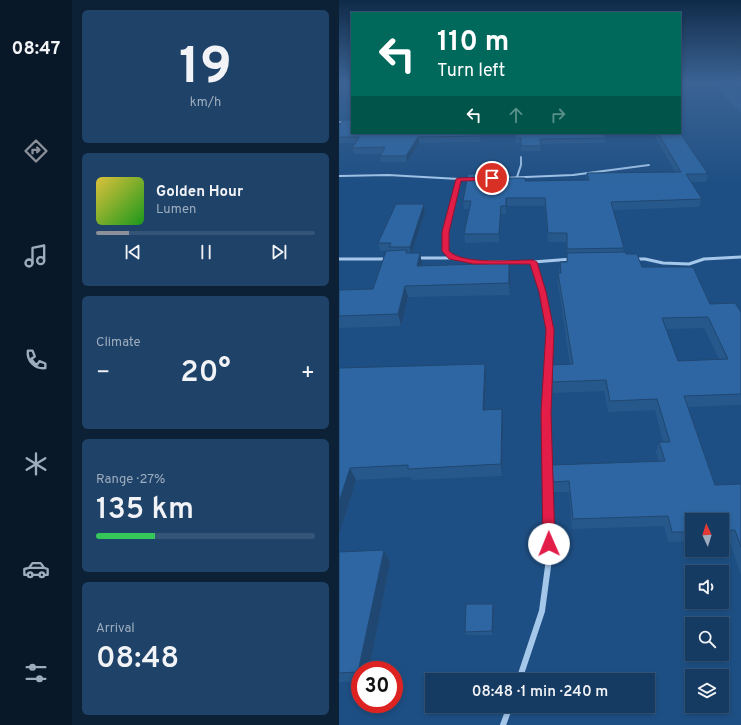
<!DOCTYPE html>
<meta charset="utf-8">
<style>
:root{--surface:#163b63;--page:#1f4269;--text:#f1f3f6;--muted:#9eadbe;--line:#355578;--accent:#8c9099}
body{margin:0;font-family:Overpass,sans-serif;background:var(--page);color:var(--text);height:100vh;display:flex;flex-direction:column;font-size:15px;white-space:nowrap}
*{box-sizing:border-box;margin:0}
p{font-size:13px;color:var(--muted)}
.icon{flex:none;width:22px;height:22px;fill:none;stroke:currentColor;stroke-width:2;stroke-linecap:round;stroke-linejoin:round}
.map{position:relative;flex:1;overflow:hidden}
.panel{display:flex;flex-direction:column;gap:10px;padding:10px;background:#0c2036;width:267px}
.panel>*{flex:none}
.top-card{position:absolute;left:12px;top:12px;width:330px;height:122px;border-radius:0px;box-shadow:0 2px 6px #0003,0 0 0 1px var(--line);background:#00695c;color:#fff;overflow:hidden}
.needle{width:26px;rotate:356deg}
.fabs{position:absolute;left:346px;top:513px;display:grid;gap:8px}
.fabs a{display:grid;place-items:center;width:44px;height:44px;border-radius:0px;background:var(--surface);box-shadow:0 2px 6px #0003,0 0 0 1px var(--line);font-size:20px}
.speed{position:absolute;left:12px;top:661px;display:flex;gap:8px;font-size:20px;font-weight:700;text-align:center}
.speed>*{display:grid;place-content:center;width:52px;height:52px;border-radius:50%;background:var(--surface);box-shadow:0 2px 6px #0003,0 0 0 1px var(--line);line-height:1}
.speed .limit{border:6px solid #d22;background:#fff;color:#111}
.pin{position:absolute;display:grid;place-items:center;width:34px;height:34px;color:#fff;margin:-17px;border:2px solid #fff;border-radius:50%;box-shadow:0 1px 4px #0007}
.me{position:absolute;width:44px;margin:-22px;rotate:359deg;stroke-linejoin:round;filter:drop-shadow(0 0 3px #0008)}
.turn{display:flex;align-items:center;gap:14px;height:84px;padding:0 20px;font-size:18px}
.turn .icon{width:52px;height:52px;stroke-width:2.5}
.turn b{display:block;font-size:28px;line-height:34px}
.lanes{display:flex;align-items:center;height:38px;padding:0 20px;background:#0003;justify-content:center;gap:20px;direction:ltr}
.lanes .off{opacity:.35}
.big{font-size:30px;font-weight:600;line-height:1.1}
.panel .widget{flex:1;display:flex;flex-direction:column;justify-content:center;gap:6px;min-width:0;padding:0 14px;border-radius:6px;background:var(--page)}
.panel .dial{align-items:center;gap:0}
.dial b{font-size:52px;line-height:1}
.song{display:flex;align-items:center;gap:12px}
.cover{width:48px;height:48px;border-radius:6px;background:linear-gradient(135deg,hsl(50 70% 55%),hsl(120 70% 35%))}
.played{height:4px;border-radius:2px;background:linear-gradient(90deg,var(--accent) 15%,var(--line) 15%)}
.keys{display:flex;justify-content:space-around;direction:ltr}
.heat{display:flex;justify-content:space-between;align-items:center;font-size:22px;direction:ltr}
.charge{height:6px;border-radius:3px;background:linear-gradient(90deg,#34c759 27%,var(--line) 0)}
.trip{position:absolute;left:86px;top:673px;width:230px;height:40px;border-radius:0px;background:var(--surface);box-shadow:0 2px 6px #0003,0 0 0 1px var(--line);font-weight:600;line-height:40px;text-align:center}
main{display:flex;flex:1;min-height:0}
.menu{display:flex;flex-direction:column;width:72px;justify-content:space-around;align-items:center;background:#091828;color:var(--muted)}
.menu .icon{width:28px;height:28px}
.menu .active{color:var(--accent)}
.menu b{font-size:18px;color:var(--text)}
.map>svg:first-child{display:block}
.green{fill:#28619d}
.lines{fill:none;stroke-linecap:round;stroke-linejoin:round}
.minor-far5{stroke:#a5c7ea;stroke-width:1.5}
.minor-far4{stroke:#a5c7ea;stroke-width:2}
.minor-far3{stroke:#a5c7ea;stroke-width:3}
.minor-far2{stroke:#a5c7ea;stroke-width:3.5}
.minor-far1{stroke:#a5c7ea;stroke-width:5}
.minor{stroke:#a5c7ea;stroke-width:6}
.wall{fill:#27588b;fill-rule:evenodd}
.shaded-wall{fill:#204771}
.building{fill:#2d66a2;stroke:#204771;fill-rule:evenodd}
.route{fill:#e11d48;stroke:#92132f}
</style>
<main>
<nav class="menu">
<b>08:47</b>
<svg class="icon active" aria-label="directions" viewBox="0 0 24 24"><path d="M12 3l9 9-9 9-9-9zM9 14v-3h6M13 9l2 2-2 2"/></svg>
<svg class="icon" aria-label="music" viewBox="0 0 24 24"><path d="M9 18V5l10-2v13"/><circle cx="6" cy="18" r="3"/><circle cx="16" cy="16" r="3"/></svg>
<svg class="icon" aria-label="phone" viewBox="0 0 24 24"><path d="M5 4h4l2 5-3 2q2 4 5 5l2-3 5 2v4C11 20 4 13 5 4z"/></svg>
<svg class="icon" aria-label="climate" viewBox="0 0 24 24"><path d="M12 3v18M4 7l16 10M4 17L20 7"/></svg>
<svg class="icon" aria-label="car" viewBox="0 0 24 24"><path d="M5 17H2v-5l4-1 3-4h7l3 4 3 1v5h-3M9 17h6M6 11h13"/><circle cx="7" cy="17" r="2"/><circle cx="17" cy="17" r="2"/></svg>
<svg class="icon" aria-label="filters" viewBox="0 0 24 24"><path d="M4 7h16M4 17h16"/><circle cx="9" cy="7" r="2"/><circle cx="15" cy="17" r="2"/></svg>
</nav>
<section class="panel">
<div class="widget dial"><b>19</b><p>km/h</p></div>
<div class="widget">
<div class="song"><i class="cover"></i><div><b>Golden Hour</b><p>Lumen</p></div></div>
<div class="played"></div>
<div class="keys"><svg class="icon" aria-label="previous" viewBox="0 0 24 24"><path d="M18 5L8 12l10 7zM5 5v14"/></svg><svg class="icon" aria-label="pause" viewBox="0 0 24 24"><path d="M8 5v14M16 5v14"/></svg><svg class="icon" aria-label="next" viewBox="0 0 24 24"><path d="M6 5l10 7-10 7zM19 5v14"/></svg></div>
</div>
<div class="widget"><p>Climate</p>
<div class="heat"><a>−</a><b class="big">20°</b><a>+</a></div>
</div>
<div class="widget"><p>Range · 27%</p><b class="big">135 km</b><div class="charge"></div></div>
<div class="widget"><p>Arrival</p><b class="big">08:48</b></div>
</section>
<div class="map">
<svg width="402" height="725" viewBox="0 0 402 725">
<rect width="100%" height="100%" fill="#1e4f84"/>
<!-- green -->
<path class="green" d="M371 82H402V113Z"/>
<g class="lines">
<!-- minor-far5 -->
<path class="minor-far5" d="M0 122H13"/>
<!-- minor-far4 -->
<g class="minor-far4">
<path d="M0 176 49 175 120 179 115 198"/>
<path d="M178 177 182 165V157"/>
<path d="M160 178 234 175 310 165"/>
<path d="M120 179H133"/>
</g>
<!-- minor-far3 -->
<g class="minor-far3">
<path d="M76 258H113L135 262H194L233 259"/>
<path d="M113 258 106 251V231L115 197"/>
<path d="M0 259H50"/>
<path d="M296 259H306L324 263 350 264 365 259 402 257"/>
<path d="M194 262 201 283"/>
</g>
<!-- minor-far2 -->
<path class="minor-far2" d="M201 282 211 330 208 394"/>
<!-- minor-far1 -->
<path class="minor-far1" d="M208 393 210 538"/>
<!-- minor -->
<g class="minor">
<path d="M180 680 203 611 210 559V537"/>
<path d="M164 725 171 706"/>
</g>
</g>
<!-- wall -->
<g class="wall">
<path d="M0 82H13V88H10L0 98Z"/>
<path d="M0 125 13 133H143L142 142 80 143 68 162H42L41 156 42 154H15L13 148 16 143H0Z"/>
<path d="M314 133H341L369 174 367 182H352L363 199 360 207 274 210 285 248 284 252 303 267 371 304 402 312V405L349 407 376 485 402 484V575L390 540H383V520H353V541L329 542 325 526 233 529 230 492H213V465L320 461 317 453 320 442H324L316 410 269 412 265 391 214 393 212 376V365L231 364 219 283V273H220L221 262H228V257L227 242H209L206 206H168L167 214H162L160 242 126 243 125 234 130 209H125L124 201 165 178 186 181 247 180 248 173 336 172ZM365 328 380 359 339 361 327 329Z"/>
<path d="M176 138H267L266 143 202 144V151H182V143H176Z"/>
<path d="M85 204 86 212 73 253H81L83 264V265L170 263 171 295 69 297 62 326 0 328V290L34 289 47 251H41L39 243Z"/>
<path d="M0 368 147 376 146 409H163L164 421 163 476 73 480 72 477 17 480 0 535Z"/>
<path d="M45 550 51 562 30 670H21V681L0 682V552Z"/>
<path d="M154 604 155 608 154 635H127L126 632Z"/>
</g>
<!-- shaded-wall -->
<g class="shaded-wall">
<path d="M9 83 10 88 0 98V91Z"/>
<path d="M142 133H143L142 142 141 136Z"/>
<path d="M79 137 80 143 68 162 67 156Z"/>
<path d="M167 198 168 206 167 214Z"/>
<path d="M85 204 86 212 72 255 71 247Z"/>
<path d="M162 206V214L160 242V234Z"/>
<path d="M81 253 83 264 80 277 78 266Z"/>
<path d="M170 263 171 274V295L170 283Z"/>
<path d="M66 286 69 297 62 326 59 314Z"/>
<path d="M146 364 147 376 145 422 144 410Z"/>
<path d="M163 409 164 421 163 476 162 464Z"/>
<path d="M11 468 17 480 0 535V502Z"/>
<path d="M45 550 51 562 30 670H21V674L19 672Z"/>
<path d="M154 604 155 608 154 635 153 631Z"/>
</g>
<!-- building -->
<g class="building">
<path d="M0 82H13V83H9L0 91Z"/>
<path d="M5 120H13V133H142L141 136 79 137 67 156H41L46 147 13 148 20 137H0V125Z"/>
<path d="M177 133H264L267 138 201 139 202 146H182V138H176Z"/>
<path d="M319 133H341L369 174H347L363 199 272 202 285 248 228 249V233H209L206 198H167V206H162L160 234H125L132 201H124L129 174H165L164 178H186V181L250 180 248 173 342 172Z"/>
<path d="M57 204H85L71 247H50L52 243H39Z"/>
<path d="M68 250 67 253H81L78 266 170 263V283L66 286 59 314 0 316V290L34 289 47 251Z"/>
<path d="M287 252V254H298L303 267H354L371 304 396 303 402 312V394L345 396 376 485 402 484V547L396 530 383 531V520H353V532H333L329 516 234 519 230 481 214 482 213 465 326 461 320 442H331L318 399 271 401 267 380 214 382 212 365 234 364 219 273H222L221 262H228V253ZM369 317 389 359 339 361 323 318Z"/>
<path d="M146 364 144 410 163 409 162 464 69 469V465L11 468 0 502V368Z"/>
<path d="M45 550 19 672 0 673V552Z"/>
<path d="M127 604H154L153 631 126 632Z"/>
</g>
<!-- sky -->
<linearGradient id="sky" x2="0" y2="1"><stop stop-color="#102b49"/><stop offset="0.45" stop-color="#3b6394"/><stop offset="1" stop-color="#3b6394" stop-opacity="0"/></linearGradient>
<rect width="402" height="183" fill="url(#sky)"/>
<!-- route -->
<path class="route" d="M153 177 155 180 122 181 110 232V251C124 265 174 260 194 260L198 262 207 292 215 330 212 413 216 544 215 549 210 551 205 549 204 544 202 413 207 330 200 292 191 264H135L110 259 103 251V232L117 179 120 178Z"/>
</svg>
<div class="fabs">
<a><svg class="needle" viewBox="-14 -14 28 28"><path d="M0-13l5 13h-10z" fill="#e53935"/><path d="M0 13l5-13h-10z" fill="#9eadbe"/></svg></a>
<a><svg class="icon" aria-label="sound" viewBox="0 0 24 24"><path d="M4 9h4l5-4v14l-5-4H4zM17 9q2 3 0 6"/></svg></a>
<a><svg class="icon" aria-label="search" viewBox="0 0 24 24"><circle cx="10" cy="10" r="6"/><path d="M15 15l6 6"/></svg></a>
<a><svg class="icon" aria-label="layers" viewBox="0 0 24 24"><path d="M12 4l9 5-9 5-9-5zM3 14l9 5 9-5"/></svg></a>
</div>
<div class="speed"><div class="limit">30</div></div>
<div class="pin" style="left:153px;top:178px;background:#d93025"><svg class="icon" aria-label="arrive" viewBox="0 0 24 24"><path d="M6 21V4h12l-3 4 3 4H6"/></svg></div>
<svg class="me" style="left:210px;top:544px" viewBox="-20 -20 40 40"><circle r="19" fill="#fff"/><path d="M0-13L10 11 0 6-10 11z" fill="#e11d48"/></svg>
<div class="trip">08:48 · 1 min · 240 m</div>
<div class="top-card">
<div class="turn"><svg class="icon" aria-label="left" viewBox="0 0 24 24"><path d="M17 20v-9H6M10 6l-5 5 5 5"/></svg><div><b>110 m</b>Turn left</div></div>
<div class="lanes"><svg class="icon" aria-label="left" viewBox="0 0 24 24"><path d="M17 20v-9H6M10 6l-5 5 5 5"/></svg><svg class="icon off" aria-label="ahead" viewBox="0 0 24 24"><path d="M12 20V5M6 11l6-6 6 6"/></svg><svg class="icon off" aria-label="right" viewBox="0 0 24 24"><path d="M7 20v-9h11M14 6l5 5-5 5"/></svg></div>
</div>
</div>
</main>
